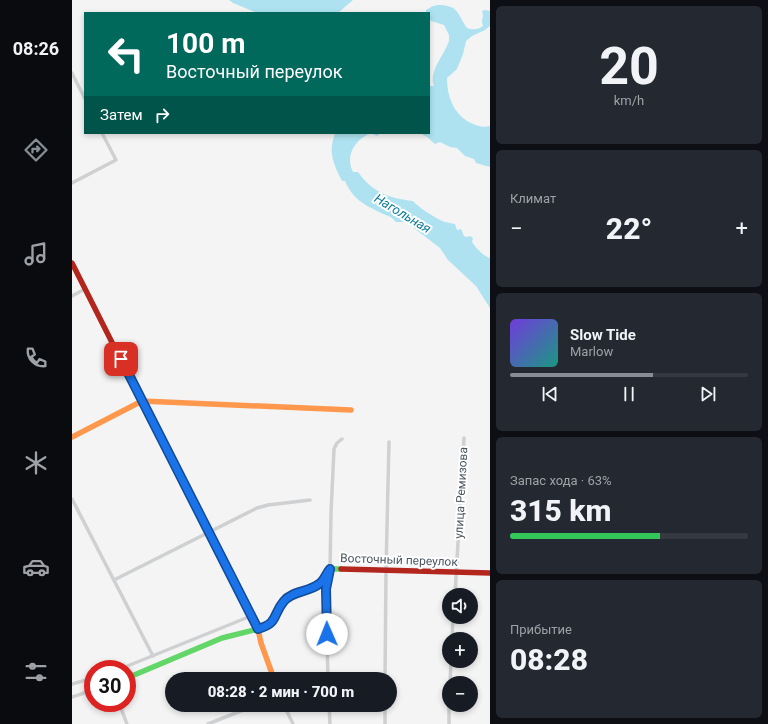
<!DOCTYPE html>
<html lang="ru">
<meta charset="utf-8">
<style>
:root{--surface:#171b24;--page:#242831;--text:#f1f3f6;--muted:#9ea1a6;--line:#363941;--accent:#868d94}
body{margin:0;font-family:Roboto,sans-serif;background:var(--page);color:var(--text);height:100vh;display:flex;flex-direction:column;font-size:15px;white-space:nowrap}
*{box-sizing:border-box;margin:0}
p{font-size:13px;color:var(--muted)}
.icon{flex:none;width:22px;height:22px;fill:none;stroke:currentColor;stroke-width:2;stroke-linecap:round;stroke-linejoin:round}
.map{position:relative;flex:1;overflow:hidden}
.sheet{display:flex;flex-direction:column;gap:6px;padding:6px;background:#0d0f14;width:278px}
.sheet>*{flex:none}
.hud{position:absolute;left:12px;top:12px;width:346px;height:122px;border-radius:0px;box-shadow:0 2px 6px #0003;background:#00695c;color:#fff;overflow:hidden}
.fabs{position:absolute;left:370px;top:588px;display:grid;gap:8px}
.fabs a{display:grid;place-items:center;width:36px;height:36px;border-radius:50%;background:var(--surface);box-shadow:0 2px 6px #0003;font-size:20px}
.speed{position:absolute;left:12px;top:660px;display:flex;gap:8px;font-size:20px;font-weight:700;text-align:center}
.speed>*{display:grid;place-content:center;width:52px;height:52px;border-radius:50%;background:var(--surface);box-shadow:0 2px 6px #0003;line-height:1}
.speed .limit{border:6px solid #d22;background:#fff;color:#111}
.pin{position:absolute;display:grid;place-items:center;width:34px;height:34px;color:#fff;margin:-17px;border-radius:8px;box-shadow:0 2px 6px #0006}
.me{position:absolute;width:44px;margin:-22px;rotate:359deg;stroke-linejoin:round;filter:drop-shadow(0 0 3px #0008)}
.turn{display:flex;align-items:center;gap:14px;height:84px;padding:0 16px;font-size:18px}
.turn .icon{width:52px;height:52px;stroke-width:2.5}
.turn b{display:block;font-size:28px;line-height:34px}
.then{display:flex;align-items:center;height:38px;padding:0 16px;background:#0003;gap:8px;font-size:15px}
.big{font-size:30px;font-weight:800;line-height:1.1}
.sheet .widget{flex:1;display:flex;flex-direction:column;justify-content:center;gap:6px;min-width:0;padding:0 14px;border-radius:6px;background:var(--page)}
.sheet .dial{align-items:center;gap:0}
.dial b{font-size:52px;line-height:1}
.song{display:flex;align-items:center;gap:12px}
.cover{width:48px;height:48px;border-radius:6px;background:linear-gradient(135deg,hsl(260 70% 55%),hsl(170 70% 35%))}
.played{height:4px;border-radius:2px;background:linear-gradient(90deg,var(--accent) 60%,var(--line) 60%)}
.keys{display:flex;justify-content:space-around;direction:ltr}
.heat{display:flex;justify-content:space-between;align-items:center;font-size:22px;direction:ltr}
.charge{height:6px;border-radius:3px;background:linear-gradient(90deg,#34c759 63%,var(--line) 0)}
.trip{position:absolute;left:93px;top:672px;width:232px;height:40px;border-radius:20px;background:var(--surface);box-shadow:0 2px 6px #0003;font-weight:800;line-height:40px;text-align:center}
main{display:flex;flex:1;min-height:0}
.tab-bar{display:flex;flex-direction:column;width:72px;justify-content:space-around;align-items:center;background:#090b0e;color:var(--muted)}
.tab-bar .icon{width:28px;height:28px}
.tab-bar .active{color:var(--accent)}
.tab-bar b{font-size:18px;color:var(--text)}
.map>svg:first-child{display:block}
.water{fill:#aee2f0}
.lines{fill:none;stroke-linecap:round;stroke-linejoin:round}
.street{stroke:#ced0d2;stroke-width:3.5}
.fast{stroke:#63d668;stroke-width:5.5}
.slow{stroke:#ff974d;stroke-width:5.5}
.jam{stroke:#b3261e;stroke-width:5.5}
.route-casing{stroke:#114b97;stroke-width:10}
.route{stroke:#1a73e8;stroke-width:7}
.labels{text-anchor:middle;stroke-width:4;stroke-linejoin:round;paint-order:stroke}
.street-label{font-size:12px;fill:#4a5661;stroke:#fff}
.water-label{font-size:13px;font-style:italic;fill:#0c7c9b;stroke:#fff}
</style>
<main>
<nav class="tab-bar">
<b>08:26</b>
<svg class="icon active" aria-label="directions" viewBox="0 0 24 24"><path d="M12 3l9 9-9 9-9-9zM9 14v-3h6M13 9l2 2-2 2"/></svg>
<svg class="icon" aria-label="music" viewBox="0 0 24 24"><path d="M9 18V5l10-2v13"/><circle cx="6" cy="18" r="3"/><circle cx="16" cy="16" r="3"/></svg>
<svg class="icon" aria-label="phone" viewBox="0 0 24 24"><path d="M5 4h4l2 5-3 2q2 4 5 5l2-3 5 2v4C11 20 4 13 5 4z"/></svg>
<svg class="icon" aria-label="climate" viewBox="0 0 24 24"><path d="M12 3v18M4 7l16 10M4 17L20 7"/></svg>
<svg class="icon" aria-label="car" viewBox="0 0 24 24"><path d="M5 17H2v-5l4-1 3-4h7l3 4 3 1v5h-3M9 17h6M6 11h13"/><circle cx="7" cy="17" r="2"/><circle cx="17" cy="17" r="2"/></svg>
<svg class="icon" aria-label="filters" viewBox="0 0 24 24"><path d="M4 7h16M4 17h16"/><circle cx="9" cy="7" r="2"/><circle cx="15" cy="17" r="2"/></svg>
</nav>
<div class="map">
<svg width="418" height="724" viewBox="0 0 418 724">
<rect width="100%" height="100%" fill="#f4f4f4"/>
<!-- water -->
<g class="water">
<path d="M157 0H281L266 13H185L161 3Z"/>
<path d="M366 5C387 5 385 14 395 28 401 30 406 30 411 26L410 22 411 15 410 11 413 10 418 11V26L413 30 400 36 394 41 391 54 385 69 375 78C375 97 382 115 399 123 405 126 412 128 418 126V167L404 163 402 159 393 156 385 148 378 147 368 142 363 144 355 137 348 133H357V86H362C356 72 373 54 377 41V35L372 25 359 21 357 18V13H354V10L361 6Z"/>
<path d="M263 133H308L305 136 299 133C282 140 273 156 281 172H286C301 193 317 198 341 201 346 207 366 220 373 222 377 223 379 223 383 224L385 230 389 229 392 236 394 237 398 236 401 238 400 242C404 248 411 256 418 258V308L404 286 376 260 368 248 334 222H324C319 215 312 215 305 211 289 203 280 197 273 181H270C265 171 258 158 260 146 260 142 262 137 263 133Z"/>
</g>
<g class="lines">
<!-- street -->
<g class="street">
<path d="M0 73 13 99"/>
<path d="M0 183 44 160 30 133"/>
<path d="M0 296 13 289"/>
<path d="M0 499 81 656"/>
<path d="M42 580 185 508 196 505 238 500"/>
<path d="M383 595 392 438"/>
<path d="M380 639 381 617"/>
<path d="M48 669 179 616"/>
<path d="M256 679 254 606V589L258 569 259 513 262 449 265 443 270 439"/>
<path d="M313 679 314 570 317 442"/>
<path d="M378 683 379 661"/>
<path d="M0 684 21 678"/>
<path d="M0 697 21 690"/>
<path d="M47 703 55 724"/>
<path d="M212 705 221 724"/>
<path d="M257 705 258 724"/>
<path d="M136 724 184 705"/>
<path d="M313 724V705"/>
<path d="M377 724V705"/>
</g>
<!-- fast -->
<path class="fast" d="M55 678 150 638 194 627 200 621 208 606 213 599 221 594 247 584 258 569H269"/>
<!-- slow -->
<g class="slow">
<path d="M73 408 186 629 189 643 202 679"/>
<path d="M0 437 70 401 279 410"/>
</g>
<!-- jam -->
<g class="jam">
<path d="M0 263 73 408"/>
<path d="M269 569 418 573"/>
</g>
</g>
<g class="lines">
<defs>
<path id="route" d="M49 359 186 629C207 623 200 615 212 601 220 591 237 592 247 584 253 580 254 573 258 569L254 589 255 634"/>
</defs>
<!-- route casing -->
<use href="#route" class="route-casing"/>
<!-- route -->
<use href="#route" class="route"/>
</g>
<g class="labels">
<!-- street labels -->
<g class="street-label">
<text transform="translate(389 493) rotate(-87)" y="4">улица Ремизова</text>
<text transform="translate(327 560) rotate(2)" y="4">Восточный переулок</text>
</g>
<!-- water labels -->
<g class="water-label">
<text transform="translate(331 213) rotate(31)" y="5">Нагольная</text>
</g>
</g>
</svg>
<div class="fabs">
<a><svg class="icon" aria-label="sound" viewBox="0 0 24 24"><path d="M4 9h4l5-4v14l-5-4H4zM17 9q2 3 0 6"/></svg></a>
<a>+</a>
<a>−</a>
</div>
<div class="speed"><div class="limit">30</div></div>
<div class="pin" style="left:49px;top:359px;background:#d93025"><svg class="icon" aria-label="arrive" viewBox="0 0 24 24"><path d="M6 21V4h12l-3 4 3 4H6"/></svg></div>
<svg class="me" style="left:255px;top:634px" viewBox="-20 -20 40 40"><circle r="19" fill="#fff"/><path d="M0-13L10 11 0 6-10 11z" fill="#1a73e8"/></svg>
<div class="trip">08:28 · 2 мин · 700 m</div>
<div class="hud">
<div class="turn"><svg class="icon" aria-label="left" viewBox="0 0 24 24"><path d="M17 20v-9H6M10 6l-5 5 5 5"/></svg><div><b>100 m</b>Восточный переулок</div></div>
<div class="then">Затем<svg class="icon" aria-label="right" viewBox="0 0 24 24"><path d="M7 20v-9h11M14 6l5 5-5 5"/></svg></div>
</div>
</div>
<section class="sheet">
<div class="widget dial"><b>20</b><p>km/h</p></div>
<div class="widget"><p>Климат</p>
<div class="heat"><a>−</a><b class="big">22°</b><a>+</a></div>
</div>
<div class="widget">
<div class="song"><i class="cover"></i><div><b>Slow Tide</b><p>Marlow</p></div></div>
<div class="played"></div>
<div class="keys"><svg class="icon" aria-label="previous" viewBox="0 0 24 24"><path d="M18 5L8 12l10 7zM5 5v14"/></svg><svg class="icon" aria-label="pause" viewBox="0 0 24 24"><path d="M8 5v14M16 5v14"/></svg><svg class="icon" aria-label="next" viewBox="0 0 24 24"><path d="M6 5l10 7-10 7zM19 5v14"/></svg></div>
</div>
<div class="widget"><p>Запас хода · 63%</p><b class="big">315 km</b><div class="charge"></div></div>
<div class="widget"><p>Прибытие</p><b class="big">08:28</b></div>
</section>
</main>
